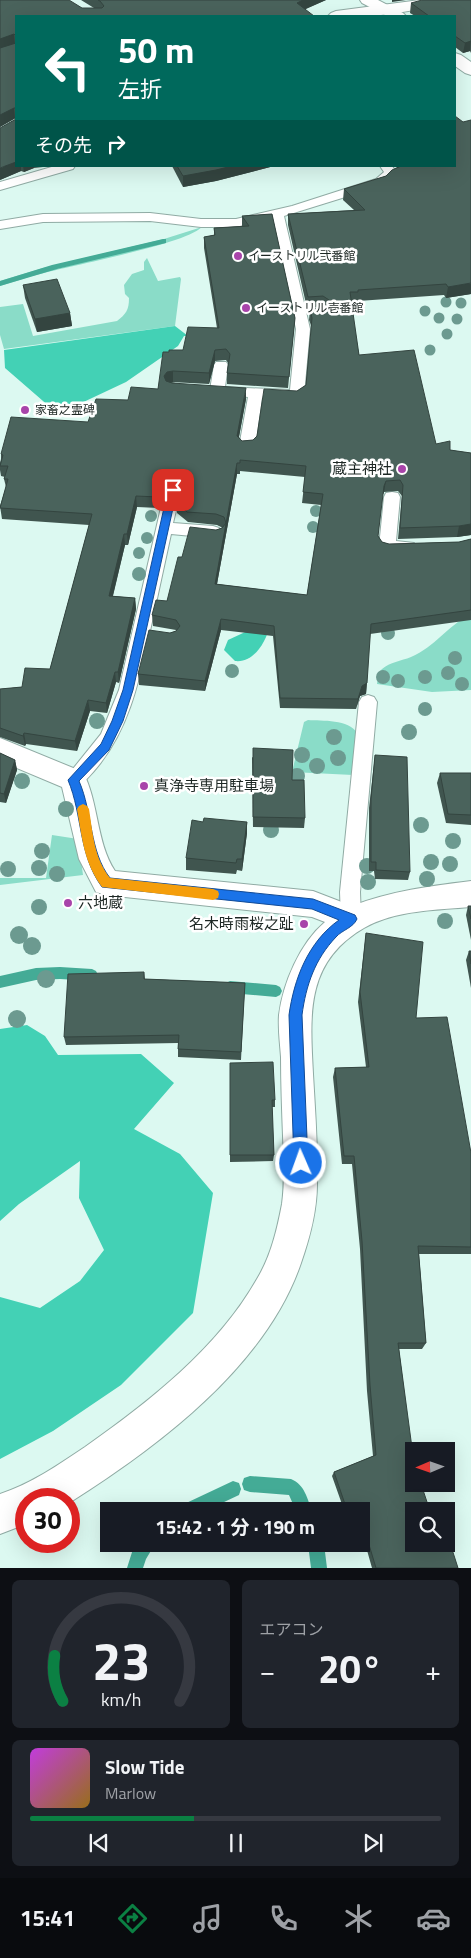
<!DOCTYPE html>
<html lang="ja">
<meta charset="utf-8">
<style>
:root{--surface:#171b24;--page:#20242c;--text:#f1f3f6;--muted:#9ea1a6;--line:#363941;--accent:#0b8043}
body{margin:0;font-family:"Titillium Web","Noto Sans JP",sans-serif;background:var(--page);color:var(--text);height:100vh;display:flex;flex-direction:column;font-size:19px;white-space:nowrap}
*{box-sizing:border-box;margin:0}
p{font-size:16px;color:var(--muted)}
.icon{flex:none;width:28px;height:28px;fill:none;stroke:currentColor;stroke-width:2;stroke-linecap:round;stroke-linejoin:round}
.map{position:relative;height:1568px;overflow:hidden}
.sheet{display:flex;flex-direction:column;gap:12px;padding:12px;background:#0d0f14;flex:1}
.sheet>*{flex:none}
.banner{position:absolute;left:15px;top:15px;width:441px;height:152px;border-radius:0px;box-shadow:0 5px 20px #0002;background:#00695c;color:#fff;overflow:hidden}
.needle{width:32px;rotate:268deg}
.tools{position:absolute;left:405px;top:1442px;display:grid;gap:10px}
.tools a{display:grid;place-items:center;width:50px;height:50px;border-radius:0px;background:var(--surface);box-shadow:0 5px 20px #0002;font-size:25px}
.speed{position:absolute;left:15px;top:1488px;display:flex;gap:10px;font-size:25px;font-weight:700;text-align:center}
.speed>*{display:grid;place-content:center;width:65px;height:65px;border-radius:50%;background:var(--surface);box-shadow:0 5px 20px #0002;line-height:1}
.speed .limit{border:8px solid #d22;background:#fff;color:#111}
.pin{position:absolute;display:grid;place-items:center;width:42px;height:42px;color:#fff;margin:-21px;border-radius:10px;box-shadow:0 2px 8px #0006}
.me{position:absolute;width:55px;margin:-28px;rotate:358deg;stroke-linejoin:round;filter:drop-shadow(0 0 4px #0008)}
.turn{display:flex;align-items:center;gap:18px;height:105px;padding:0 20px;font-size:22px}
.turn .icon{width:65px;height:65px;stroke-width:2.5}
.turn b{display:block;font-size:35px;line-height:42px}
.then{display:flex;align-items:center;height:48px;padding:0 20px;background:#0003;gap:10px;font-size:19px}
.big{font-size:38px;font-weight:700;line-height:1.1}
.sheet .widget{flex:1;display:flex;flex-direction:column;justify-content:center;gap:8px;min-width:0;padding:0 18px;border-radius:8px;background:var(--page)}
.sheet .dial{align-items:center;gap:0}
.dial svg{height:130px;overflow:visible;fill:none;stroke:var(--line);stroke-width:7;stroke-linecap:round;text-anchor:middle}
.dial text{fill:var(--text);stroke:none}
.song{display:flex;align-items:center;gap:15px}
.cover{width:60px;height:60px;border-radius:8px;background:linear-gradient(135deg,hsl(290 70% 55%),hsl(40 70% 35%))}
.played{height:5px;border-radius:2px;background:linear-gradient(90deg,var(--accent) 40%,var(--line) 40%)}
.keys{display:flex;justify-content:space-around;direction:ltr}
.heat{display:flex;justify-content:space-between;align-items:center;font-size:28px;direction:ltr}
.sheet .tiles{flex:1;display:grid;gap:12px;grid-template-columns:1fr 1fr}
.widget:last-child{grid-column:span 2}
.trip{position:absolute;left:100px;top:1502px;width:270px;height:50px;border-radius:0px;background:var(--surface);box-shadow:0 5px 20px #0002;font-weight:700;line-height:50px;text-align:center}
.dock{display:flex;height:80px;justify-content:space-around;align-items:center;background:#090b0e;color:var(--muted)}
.dock .icon{width:35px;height:35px}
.dock .on{color:var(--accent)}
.dock b{font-size:22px;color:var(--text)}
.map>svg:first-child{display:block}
.green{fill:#8adcc8}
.forest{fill:#43d1b5}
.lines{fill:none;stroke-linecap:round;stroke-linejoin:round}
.stream{fill:#44ab96;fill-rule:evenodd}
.service-casing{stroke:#90aba4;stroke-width:2}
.minor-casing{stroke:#90aba4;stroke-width:2}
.tertiary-casing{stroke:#90aba4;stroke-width:2}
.service{fill:#fff;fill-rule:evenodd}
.minor{fill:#fff;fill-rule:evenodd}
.tertiary{fill:#fff;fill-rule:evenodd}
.tree{fill:#6c9a90}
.wall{fill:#40554f;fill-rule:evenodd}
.shaded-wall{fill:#344540}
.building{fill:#4a635c;stroke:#344540;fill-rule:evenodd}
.route{fill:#1a73e8;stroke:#114b97}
.slow{fill:#f59e0b}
.poi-dot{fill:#a844aa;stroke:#fff;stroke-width:2}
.labels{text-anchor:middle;stroke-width:5;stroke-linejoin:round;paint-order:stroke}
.far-poi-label{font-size:12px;fill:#1d2724;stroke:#fff;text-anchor:start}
.poi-label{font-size:15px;fill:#1d2724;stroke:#fff;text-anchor:end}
</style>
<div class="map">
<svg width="471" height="1568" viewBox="0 0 471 1568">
<rect width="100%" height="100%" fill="#dcf9f1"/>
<!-- green -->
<g class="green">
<path d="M202 227C183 245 72 265 40 274 27 277 14 282 0 286V284L55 267 56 269 166 241 164 240 55 266 0 283V281L43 268 164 239Z"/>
<path d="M147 258 158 281 180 277 181 279 175 326 4 349 0 335V307L23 304 33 336 117 321C126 314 129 310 129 298L125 294 124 285 132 274 144 270V262Z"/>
<path d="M471 614V690L432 692 377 684C378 678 378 673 382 669 390 662 401 661 411 657 435 647 447 626 471 614Z"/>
<path d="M308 720C322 721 349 719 357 733L353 775 292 772 304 722Z"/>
<path d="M52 835 78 839 83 875 0 885V878H46Z"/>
</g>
<!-- forest -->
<g class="forest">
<path d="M175 326 188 336H184L178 346 126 382 58 414 5 368 4 350Z"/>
<path d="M270 626C265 643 254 663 235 661L224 650 228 640 256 627Z"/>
<path d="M27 1025 45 1036 58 1055 141 1054 174 1083 134 1129 180 1154 213 1193 193 1313 121 1385 53 1431 0 1459V1297L40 1308 80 1281 104 1250 79 1198 80 1161 19 1204 0 1221V1029Z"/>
</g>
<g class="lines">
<!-- stream -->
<g class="stream">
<path d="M163 239H166V243L57 269 0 286V281L52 265Z"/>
<path d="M60 967 92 969 96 971 98 975 96 979 92 981 60 979 36 980 0 988V976L36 968Z"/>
<path d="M230 981 276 985 280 987 282 991 280 995 276 997 230 993 226 991 224 987 226 983Z"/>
<path d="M250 1476 291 1479C305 1485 307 1498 312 1511H296L289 1495 250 1492 244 1490 242 1484 244 1478Z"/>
<path d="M233 1481 239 1483 241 1489 239 1495 205 1511H180L182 1505Z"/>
<path d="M137 1544H155L146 1559 143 1568H127L133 1549Z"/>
<path d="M308 1544H324L327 1568H311Z"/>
</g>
<defs>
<g id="service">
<path d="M55 166H75L73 169 0 190V182Z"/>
<path d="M380 166H392L396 172 384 185 284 216 310 329 304 395 302 398 297 400 262 398 255 447 252 450H242L239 447 248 397 212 393 210 390 214 365 216 362H226L228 365 225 387 290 390 296 329 272 218 236 227H201L150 221 43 222 0 229V221L43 214 150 213 201 219H236L292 206 376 179 384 172Z"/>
<path d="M173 485 178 486 181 490 173 523 213 526 219 528 221 532 219 536 213 538 171 534C164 566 157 599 150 631 139 681 129 731 94 771 86 780 79 790 66 785L64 780 101 734 119 690 165 490 168 486Z"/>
<path d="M392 492 398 493 400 497 396 541 414 543 416 547 414 551 408 553 381 551 379 547 384 497 386 493Z"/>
<path d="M368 695 374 697 377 702 360 892 361 919 358 925 351 928 344 925 341 919 340 892 359 702 362 697Z"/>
</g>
<g id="minor">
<path d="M420 0H446L444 3C406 13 368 19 328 16L331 13 336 11Z"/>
<path d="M0 738 83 772C99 803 96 842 115 871L313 891 352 906C391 891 430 886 471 881V907C437 910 395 910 364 928 305 962 310 1015 313 1074 315 1110 318 1147 317 1184 317 1211 310 1237 301 1263 266 1366 158 1447 69 1503V1499H26V1524L0 1534V1494C31 1484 58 1465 85 1447 149 1402 218 1348 257 1279 271 1256 277 1230 282 1204 285 1182 284 1159 283 1136 282 1110 281 1083 281 1057 280 1043 278 1029 279 1015 283 983 300 943 325 922L312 917 106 895 96 892 79 859 62 787 0 761Z"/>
</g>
<g id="tertiary">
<path d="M360 0H378L403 13 406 16H387L362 3Z"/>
<path d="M455 53 461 55 471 62V75L465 73 455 66Z"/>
</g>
</defs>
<!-- service casing -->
<use href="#service" class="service-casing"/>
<!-- minor casing -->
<use href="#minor" class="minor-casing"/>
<!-- tertiary casing -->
<use href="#tertiary" class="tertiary-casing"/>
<!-- service -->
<use href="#service" class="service"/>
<!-- minor -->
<use href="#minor" class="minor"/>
<!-- tertiary -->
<use href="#tertiary" class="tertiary"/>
</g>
<!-- trees -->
<g class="tree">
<circle cx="446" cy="302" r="5.5"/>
<circle cx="461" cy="303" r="5.5"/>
<circle cx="425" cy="311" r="5.5"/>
<circle cx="439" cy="318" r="5.5"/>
<circle cx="457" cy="319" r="5.5"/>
<circle cx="447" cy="334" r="5.5"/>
<circle cx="430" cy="350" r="5.5"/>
<circle cx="316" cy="511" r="6"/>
<circle cx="151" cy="516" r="6"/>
<circle cx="313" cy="527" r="6"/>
<circle cx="147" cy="538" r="6"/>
<circle cx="139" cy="553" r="6"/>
<circle cx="139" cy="574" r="7"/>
<circle cx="388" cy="633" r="7"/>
<circle cx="455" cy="658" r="7"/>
<circle cx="232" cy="671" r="7"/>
<circle cx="448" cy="673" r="7"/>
<circle cx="383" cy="677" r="7"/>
<circle cx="425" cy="677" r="7"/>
<circle cx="398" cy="681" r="7"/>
<circle cx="462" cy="684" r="7"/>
<circle cx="425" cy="709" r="7"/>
<circle cx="97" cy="721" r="8"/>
<circle cx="409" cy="732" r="8"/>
<circle cx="334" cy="737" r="8"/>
<circle cx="302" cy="755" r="8"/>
<circle cx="338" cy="758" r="8"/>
<circle cx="317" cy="766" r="8"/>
<circle cx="297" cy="776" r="8"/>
<circle cx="22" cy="781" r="8"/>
<circle cx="66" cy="809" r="8"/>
<circle cx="421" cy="825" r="8"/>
<circle cx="271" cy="830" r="8"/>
<circle cx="453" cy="841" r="8"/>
<circle cx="42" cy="851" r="8"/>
<circle cx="431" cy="862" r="8"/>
<circle cx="450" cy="864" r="8"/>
<circle cx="367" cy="866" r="8"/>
<circle cx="39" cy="868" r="8"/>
<circle cx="8" cy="869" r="8"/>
<circle cx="57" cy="874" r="8"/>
<circle cx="427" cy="879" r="8"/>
<circle cx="368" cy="882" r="8"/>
<circle cx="39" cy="907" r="8"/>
<circle cx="445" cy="921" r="8"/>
<circle cx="19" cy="935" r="9"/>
<circle cx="32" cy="946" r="9"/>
<circle cx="46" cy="979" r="9"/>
<circle cx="17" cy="1019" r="9"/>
</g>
<!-- wall -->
<g class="wall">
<path d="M0 0 82 8H94L81 0H326L305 9 16 16V166H46L43 167 34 168 24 172 21 171 0 180 16 118 0 127Z"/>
<path d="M471 0V53L470 51 463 53 455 47V16H415L410 13 411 3Z"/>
<path d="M172 166H274L216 181 183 187Z"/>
<path d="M396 166H455L471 294 446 298 444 295 358 301 357 303H351L359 355 436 444 450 450 471 453V535L457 537 398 539 402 496 398 491 384 492 382 496 378 536 382 542 389 544 459 542 471 539V620L370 634 366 694 360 696 356 709 280 708 273 636 221 630 205 691 139 685 138 674 170 633 176 631V630L153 626 152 615 167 601 182 557 216 530 223 528 217 525 188 522 177 513V502L180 486 178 484 173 483 168 484 164 489 159 508 137 507 128 545H125L113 596 135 598 136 609 119 683 116 682 107 713 90 711 77 751 26 744 25 746 0 737V689L22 687 50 669 89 525 2 519 0 506 6 487 4 479 5 477 1 476 0 470V463L1 459V454L88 422 128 400 158 389 169 352 183 350 217 328 204 248V237L214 235V228L242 226V216L272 214 295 318 288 388 227 384V373L228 363 226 360 215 361 209 384 171 382 246 399 239 437 242 441 253 440 297 391 306 385 312 328 309 320 310 309 322 307 307 308 288 225V214L354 210 343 200 344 189 386 176 397 168ZM240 471 305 477 302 503 321 505 307 595 217 584 237 474H240Z"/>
<path d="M23 285 70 313 72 326 37 332 25 298Z"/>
<path d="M0 753 15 760 17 770 6 803 0 802Z"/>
<path d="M375 755 410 872 408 880 375 879 374 871H369V808Z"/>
<path d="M252 757 292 780 305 818 304 828 253 827Z"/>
<path d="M440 773H471V825L446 823 437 783Z"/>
<path d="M247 822V833L242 871 237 870 236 874 186 870V858Z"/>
<path d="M468 906H471V940L466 915Z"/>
<path d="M366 933 416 1018 471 1153V1254H419L426 1343 422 1349H399L413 1463 440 1546 458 1568H372L361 1529V1511H356L355 1506 344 1510 332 1476 334 1472 373 1456 367 1391 360 1249 352 1164H342L333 1077 335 1068 366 1067 358 1002Z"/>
<path d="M469 951H471V988L466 960Z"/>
<path d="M144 972 145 979 245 983 241 1060 178 1057V1043L66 1045 64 1037Z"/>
<path d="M230 1063 275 1100V1107H272L274 1155 273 1161 230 1162Z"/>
</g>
<!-- shaded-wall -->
<g class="shaded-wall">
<path d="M303 0H326L297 13V3Z"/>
<path d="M392 0H406L392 2Z"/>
<path d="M14 34 15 44 0 49V39Z"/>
<path d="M471 41 470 51 463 53 465 43Z"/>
<path d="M14 108 15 118 0 127V115Z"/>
<path d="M16 162V166H21V171L0 180V168Z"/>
<path d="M23 166H34V168L24 172Z"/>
<path d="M232 166H274L216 181 183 187V176Z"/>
<path d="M471 283V294L446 298 448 287Z"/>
<path d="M70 313 72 326 37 332 35 319Z"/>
<path d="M215 350V361L209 384V373Z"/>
<path d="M173 371V382L168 383 164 387V376L167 372Z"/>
<path d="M246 388V399L237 447V436Z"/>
<path d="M237 463V474L215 595V584Z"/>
<path d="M172 472 173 483 168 484 164 489 159 508 158 497 163 478 167 473Z"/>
<path d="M386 481 384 492 382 497 384 486Z"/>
<path d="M136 496 137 507 128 545 127 534Z"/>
<path d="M471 524V535L457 537 459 526Z"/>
<path d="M124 534 125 545 110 607 109 596Z"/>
<path d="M135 598 136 609 119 683 118 672Z"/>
<path d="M221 619V630L205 691V681Z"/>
<path d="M115 672 116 682 107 713 106 703Z"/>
<path d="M367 683 366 694 360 696 356 709 358 699 362 686Z"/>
<path d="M88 700 90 711 77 751 75 741Z"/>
<path d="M24 733 26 744 25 746 23 736Z"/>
<path d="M15 760 17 770 6 803 4 794Z"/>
<path d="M247 822V833L242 871V859Z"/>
<path d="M357 1503 355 1506 344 1510 346 1507Z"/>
</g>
<!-- building -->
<g class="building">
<path d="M0 0H69L82 8H102L104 6 100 1 98 0H303L297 3 314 16H16V36L14 34 0 39Z"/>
<path d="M422 0H471V41L465 43 455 36V16H429L411 3Z"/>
<path d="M16 41V162L0 168V128L16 119V108H14L0 115V48L16 43Z"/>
<path d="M455 116 463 122 471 120V283L448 287 446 284 358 290V292H350L359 355 414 350 436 444 450 441V450L471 453V524L459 526 400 528 403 485 400 480 386 481 384 486 378 536 382 542 389 544 459 542 471 539V610L371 624 367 683 362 686 358 699 280 698 274 626 221 619 205 681 138 674 149 630 170 633 176 631 180 626 176 620 152 615 156 600 167 601 178 557H182L190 527 216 530 222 528 226 523 224 517 216 514 187 512 177 502 182 478 178 473 172 472 167 473 163 478 158 497 136 496 127 534H124L109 596 135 598 118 672H115L106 703 88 700 75 741 24 733 23 736 0 728V689L22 687 25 668 50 669 92 514 0 508 8 479H4L8 466H0L3 455 1 454 11 417 88 422 96 399 128 400 131 387 158 389 163 352H169V350H183L188 327 219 328 204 237 215 235 214 228 249 226 242 216 272 214 295 318 289 377 227 373 230 354 226 349 215 350 209 373 173 371 167 372 164 376 166 381 172 383 246 388 237 436 242 441 253 440 257 436 264 389 297 391 306 385 312 318 310 309 328 307 332 302 323 296 308 297 288 214 365 210 344 189 386 176 392 170 401 166H455ZM240 460 306 466 303 492 323 494 307 595 215 584 237 463H240Z"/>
<path d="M177 166H232L216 170 183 176Z"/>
<path d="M57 279 70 313 35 319 23 285Z"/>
<path d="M253 748 293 750 292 780H304L305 818 253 817Z"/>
<path d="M0 753 15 760 4 794 0 793Z"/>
<path d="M375 755 407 757 410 872 376 870V862H371V799Z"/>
<path d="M440 773H471V815L448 814Z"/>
<path d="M204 818 247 822 242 859H237L236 863 186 858 192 820 203 822Z"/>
<path d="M468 906H471V919Z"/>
<path d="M366 933 423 942 416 1018 447 1017 471 1153V1247L418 1246 426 1343H398L414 1463V1484H421L430 1511H414V1544H440V1546L450 1543 458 1568H376L361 1518V1511H359L357 1503 346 1507 334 1472 376 1455 370 1385 362 1241 354 1156H344L335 1068 369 1067 360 992Z"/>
<path d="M469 951H471V964Z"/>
<path d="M144 972V979L245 983 241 1052 178 1049 179 1035 64 1037 68 974Z"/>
<path d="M273 1062 275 1100H272L274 1155H230V1063Z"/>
</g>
<!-- route -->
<path class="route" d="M173 487 177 490 133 690 123 721 109 750 79 781C93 813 89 851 110 878L313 899 355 915 357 919C353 928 342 930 336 937 315 959 306 985 302 1015L308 1163 306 1168 301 1170 296 1168 294 1163 289 1015C294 979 308 942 339 920L312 909 102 887C78 854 83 816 68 780L101 744 112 721 123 690 168 490Z"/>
<!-- slow -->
<path class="slow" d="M83 804 87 806 89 809C93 834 94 858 110 878L213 889 218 891 219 894 218 898 213 900 102 887C84 863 82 838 77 809L79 806Z"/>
<!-- markers -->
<g class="poi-dot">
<circle cx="238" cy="256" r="5"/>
<circle cx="246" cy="308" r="5"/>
<circle cx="25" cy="410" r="5"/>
<circle cx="402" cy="469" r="5"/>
<circle cx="144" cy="786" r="5"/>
<circle cx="68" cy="903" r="5"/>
<circle cx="304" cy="924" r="5"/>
</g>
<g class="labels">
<!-- far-poi labels -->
<g class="far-poi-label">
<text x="248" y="260">イーストリル弐番館</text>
<text x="256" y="312">イーストリル壱番館</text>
<text x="35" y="414">家畜之霊碑</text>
</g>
<!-- poi labels -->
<g class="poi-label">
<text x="392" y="474">蔵主神社</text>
<text x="154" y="791" text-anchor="start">真浄寺専用駐車場</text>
<text x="78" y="908" text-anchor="start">六地蔵</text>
<text x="294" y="929">名木時雨桜之趾</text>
</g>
</g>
</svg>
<div class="tools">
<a><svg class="needle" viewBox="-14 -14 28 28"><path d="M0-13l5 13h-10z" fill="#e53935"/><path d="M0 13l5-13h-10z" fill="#9ea1a6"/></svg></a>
<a><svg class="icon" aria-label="search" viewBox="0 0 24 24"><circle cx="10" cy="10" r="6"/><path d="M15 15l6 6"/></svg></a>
</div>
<div class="speed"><div class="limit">30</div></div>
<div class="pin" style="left:173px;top:490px;background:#d93025"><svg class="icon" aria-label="arrive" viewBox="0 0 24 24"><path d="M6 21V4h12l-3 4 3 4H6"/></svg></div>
<svg class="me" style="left:301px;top:1163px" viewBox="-20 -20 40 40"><circle r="17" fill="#1a73e8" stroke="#fff" stroke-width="3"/><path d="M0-11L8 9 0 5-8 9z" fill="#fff"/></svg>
<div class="trip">15:42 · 1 分 · 190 m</div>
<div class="banner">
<div class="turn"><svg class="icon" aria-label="left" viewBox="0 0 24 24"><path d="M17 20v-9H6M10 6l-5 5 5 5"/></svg><div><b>50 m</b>左折</div></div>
<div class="then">その先<svg class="icon" aria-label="right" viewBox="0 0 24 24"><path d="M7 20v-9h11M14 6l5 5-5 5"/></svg></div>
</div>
</div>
<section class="sheet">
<div class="tiles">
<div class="widget dial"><svg viewBox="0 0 100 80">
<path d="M14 69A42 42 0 1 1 86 69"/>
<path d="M14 69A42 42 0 0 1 9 41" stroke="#0b8043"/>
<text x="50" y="56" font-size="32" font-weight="700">23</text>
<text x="50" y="72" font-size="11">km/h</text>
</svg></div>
<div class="widget"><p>エアコン</p>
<div class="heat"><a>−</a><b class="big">20°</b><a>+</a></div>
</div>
<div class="widget">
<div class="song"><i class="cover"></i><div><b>Slow Tide</b><p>Marlow</p></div></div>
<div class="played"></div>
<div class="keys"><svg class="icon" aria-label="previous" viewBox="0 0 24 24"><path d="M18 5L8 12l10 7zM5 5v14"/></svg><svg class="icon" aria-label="pause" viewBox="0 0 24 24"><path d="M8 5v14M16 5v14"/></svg><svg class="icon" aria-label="next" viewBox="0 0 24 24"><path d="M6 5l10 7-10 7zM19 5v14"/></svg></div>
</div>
</div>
</section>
<nav class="dock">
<b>15:41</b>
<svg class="icon on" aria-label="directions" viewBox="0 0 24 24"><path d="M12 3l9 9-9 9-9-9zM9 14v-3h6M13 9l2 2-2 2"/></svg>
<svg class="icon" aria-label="music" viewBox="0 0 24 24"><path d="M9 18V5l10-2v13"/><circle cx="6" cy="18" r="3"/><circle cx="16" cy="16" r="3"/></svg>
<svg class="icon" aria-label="phone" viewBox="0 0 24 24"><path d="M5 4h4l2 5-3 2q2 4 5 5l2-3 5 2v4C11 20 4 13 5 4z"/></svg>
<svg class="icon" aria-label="climate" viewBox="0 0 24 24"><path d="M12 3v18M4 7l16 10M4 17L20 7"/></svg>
<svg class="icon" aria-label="car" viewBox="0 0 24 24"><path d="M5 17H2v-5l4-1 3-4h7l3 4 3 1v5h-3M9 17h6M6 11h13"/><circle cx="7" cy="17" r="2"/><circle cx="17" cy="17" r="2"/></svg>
</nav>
